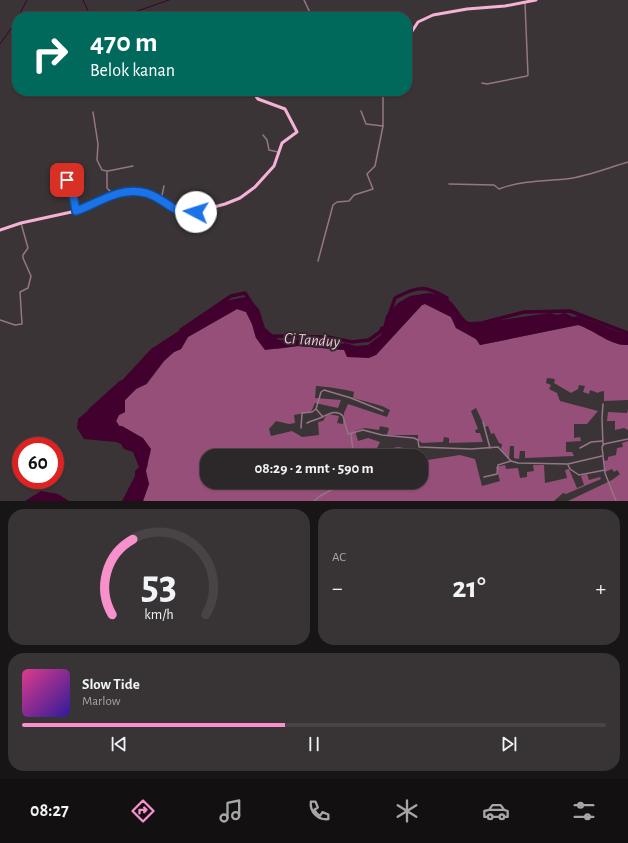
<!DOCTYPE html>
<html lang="id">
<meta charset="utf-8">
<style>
:root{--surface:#2c2729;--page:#383335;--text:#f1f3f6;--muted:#a6a5a8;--line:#484446;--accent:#f890cc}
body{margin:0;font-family:"Alegreya Sans",sans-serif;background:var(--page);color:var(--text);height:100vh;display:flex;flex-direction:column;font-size:15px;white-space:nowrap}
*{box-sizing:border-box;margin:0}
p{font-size:13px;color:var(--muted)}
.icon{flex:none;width:22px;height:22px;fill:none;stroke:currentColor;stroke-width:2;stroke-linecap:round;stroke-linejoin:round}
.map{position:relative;height:501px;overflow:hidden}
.drawer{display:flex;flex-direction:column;gap:8px;padding:8px;background:#181517;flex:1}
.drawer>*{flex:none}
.hud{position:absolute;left:12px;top:12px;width:400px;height:84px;border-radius:16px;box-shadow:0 1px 3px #0004,0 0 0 1px var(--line);background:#00695c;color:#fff;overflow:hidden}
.speed{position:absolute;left:12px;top:437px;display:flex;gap:8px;font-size:20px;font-weight:700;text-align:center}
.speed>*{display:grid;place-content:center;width:52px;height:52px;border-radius:50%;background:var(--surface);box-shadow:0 1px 3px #0004,0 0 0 1px var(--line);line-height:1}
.speed .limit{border:6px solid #d22;background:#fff;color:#111}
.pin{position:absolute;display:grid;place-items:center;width:34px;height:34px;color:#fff;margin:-17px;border-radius:8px;box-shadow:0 2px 6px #0006}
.me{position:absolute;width:44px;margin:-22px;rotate:275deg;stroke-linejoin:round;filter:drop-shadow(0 0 3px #0008)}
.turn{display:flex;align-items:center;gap:14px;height:84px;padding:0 12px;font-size:18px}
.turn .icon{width:52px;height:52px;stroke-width:2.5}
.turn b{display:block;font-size:28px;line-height:34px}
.big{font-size:30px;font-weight:600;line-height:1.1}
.drawer .card{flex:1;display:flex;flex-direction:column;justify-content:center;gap:6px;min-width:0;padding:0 14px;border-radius:16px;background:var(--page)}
.drawer .dial{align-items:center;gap:0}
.dial svg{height:104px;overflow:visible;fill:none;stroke:var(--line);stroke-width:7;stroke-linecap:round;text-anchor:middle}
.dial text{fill:var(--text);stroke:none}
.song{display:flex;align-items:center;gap:12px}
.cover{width:48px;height:48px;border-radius:6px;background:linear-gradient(135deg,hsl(330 70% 55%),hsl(250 70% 35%))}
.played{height:4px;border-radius:2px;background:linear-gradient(90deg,var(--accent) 45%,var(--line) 45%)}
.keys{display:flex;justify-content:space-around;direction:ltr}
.heat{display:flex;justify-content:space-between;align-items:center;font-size:22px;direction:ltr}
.drawer .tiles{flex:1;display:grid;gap:8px;grid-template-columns:1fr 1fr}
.card:last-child{grid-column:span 2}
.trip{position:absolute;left:200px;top:449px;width:228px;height:40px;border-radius:16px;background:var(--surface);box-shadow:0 1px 3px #0004,0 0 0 1px var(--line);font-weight:600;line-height:40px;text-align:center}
.menu{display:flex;height:64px;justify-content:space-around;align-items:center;background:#121010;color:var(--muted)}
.menu .icon{width:28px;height:28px}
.menu .selected{color:var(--accent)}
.menu b{font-size:18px;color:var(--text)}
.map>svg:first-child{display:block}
.forest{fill:#954f78;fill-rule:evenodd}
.water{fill:#41002d}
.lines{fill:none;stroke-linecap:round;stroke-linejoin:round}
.stream{stroke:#41002d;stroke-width:1}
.river{stroke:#41002d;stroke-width:3.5}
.street{stroke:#967586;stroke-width:1.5}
.primary{stroke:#f5b1d6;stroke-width:3}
.route-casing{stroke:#114b97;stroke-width:10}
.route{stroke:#1a73e8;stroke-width:7}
.labels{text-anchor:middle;stroke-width:4;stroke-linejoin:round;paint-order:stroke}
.water-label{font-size:16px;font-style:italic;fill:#fcbfe0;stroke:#302a2d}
</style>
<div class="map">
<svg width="628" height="501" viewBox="0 0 628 501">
<rect width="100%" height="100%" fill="#3a3437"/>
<!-- forest -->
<g class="forest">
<path d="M425 304 451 317 456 328 476 339 480 345 578 325C595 330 610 346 628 345V400L604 401V391L599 392 598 393 590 390 589 394 583 392 585 386 579 385 578 389 571 393 554 383 555 379 547 378 546 383 551 385 549 389 557 393 560 401 598 411 587 424H574V438L580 437 581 441 566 442V452H572L574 456 525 458V451H520L519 459 514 458V446H510L509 460 501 449 502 444 499 443 494 433 491 434 488 426 485 427 476 408 471 411 478 429 475 430 476 433H480L483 442 449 443V438L444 437 443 442 422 443 418 440V435H387L389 428 380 426 379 430 365 428 355 431 358 441 368 438 380 442 376 450 378 456H207V482H421V461L460 455 475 459 482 486 500 481 496 467 505 465 506 469 518 468 520 478 527 477V472L534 471 533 465H544L545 483 567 478 565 470 569 469 577 488 584 485 581 476 587 474 589 480 600 477 601 479 566 494 563 493 554 501H143L149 484 145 471 148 465 116 421 119 415 125 412V400L136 389 147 384 164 361 174 352 181 349 188 337 237 309 246 312 252 324 256 338 277 349 298 346 344 350 376 355 422 305ZM316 386C322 386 350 390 354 392L353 398 382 406 390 410 387 417 348 404 344 413 343 424 337 423 339 416 327 414 323 421 318 422 319 435 302 437 292 431 271 436 269 429 276 421 289 424 295 423 294 415 311 412 315 403 338 408 341 400 315 398Z"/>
<path d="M628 409V430L624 428 615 430V421H607L608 412 627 413Z"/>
<path d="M628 441V501H568L612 480 620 474 617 470 614 472 612 469 605 472 604 461 608 460V457L616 455 617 448 623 447 622 443Z"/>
<path d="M398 447 417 450 419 456H385L394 454 393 448Z"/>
</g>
<!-- water -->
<g class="water">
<path d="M429 293C460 296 455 318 473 324L550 313 557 315 565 313 573 317 578 316 619 332 628 334V345C610 346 595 330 578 325L480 345 476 339 456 328 451 317 425 304 422 305 376 355 369 358 347 357 344 350 298 346 265 350 256 338 252 324 246 312 237 309 188 337 181 349 174 352 164 361 146 384 136 389 125 400V412L119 415 116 421 119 426H122L143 438 151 449 146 471 149 484 143 501H122L135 476V471L139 467 133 452 124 449 121 444 116 442 84 439 77 428 78 419 116 387 151 349 225 301 245 297 249 299 259 309 265 328 279 340 318 339 335 345 345 343 356 346 368 345 381 335 386 316 398 303 410 296Z"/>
<path d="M41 491 58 494 69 501H25Z"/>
</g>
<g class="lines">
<!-- stream -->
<g class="stream">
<path d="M83 0 91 17"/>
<path d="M18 17 27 0"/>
<path d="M120 17 169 0"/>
<path d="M0 44 17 20"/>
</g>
<!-- river -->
<g class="river">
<path d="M389 315 395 298C417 286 425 285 447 298"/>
<path d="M469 324 482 323 524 312 570 311 628 333"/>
<path d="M181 330 231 296 245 293 254 307"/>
<path d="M269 335 271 336 328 337 352 342 369 340 380 332 382 328"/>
<path d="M90 410 121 382"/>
</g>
<!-- street -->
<g class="street">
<path d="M304 0 312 17"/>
<path d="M482 83 487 84 527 76 528 75 525 3"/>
<path d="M361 111 366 124 383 126"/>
<path d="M93 112 98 144 97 160 102 170 107 171V188L113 194"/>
<path d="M263 135 267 140 269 150 278 152"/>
<path d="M108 171 133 166"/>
<path d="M67 180 71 183 76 211"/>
<path d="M449 184 494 185 499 189C520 181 543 181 566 179 586 177 608 168 628 162"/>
<path d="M161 200 164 186"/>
<path d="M318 261 333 205 337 202 349 201 354 195 373 189 367 174 375 166 383 126V91"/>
<path d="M0 320 15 325 22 324 20 292 28 288 31 276 23 258V255L28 248 21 223"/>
<path d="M323 417 316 409 321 392 324 390 351 398 383 411"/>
<path d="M483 422 490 448"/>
<path d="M307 423C312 420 317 420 322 417 329 414 336 409 343 416L348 434 363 430 382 435 414 438 418 440 419 447 471 449 498 447 511 461 518 463 568 464 602 456"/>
<path d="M301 428 302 413 312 412 316 409"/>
<path d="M351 434 353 450 358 456"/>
<path d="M603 445 602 418 603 404"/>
<path d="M580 448 591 442 602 441"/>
<path d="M568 465 570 469 579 475 605 470"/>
<path d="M484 477 497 474 498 465 511 461"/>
<path d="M314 501 320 496 347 482"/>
<path d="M616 501 605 473 602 447 604 444 628 439"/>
</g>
<!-- primary -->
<g class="primary">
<path d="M407 39 418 22 433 15 467 9 505 6 536 0"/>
<path d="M0 230 21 223 76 211 113 194 125 192 146 193 183 213H192L225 204 240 198 255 187 274 166 282 143 297 132 285 109 258 99 255 95 254 91"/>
</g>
</g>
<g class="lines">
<defs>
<path id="route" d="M67 180 71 183 76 211C99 203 119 186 146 193 165 198 175 217 196 212"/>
</defs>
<!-- route casing -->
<use href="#route" class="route-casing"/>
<!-- route -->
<use href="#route" class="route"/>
</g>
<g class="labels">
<!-- water labels -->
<g class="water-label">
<text transform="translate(312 339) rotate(4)" y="6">Ci Tanduy</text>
</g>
</g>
</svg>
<div class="speed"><div class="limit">60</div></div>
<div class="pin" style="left:67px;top:180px;background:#d93025"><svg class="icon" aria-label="arrive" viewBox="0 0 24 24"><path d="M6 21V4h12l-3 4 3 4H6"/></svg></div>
<svg class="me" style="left:196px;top:212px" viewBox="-20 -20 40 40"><circle r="19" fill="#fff"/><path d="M0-13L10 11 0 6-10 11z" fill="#1a73e8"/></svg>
<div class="trip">08:29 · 2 mnt · 590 m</div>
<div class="hud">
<div class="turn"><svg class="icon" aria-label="right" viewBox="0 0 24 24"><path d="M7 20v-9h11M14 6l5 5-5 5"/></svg><div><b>470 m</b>Belok kanan</div></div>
</div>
</div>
<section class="drawer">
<div class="tiles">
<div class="card dial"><svg viewBox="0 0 100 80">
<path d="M14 69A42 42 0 1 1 86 69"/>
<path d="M14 69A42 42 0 0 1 30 11" stroke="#f890cc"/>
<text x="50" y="56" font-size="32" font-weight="700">53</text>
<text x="50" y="72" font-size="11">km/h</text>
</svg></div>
<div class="card"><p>AC</p>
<div class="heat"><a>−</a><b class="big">21°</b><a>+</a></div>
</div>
<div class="card">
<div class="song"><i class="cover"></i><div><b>Slow Tide</b><p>Marlow</p></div></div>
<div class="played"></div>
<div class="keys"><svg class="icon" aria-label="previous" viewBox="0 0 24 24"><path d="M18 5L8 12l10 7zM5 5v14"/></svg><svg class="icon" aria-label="pause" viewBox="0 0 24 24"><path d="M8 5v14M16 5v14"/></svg><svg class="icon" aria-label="next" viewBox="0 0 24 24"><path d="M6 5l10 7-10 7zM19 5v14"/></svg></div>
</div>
</div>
</section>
<nav class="menu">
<b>08:27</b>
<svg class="icon selected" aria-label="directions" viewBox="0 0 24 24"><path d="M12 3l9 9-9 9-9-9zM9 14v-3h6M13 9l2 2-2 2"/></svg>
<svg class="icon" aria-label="music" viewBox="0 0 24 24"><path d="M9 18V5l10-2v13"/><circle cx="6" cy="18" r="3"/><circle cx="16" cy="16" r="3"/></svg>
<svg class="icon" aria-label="phone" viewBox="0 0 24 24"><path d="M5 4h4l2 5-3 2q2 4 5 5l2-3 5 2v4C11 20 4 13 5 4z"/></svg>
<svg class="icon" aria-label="climate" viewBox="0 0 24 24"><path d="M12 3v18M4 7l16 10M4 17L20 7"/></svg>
<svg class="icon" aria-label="car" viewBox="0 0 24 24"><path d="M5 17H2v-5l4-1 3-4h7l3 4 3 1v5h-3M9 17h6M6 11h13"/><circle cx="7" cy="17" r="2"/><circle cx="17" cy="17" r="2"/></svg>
<svg class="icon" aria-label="filters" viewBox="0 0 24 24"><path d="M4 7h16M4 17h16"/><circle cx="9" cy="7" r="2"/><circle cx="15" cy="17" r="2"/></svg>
</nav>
